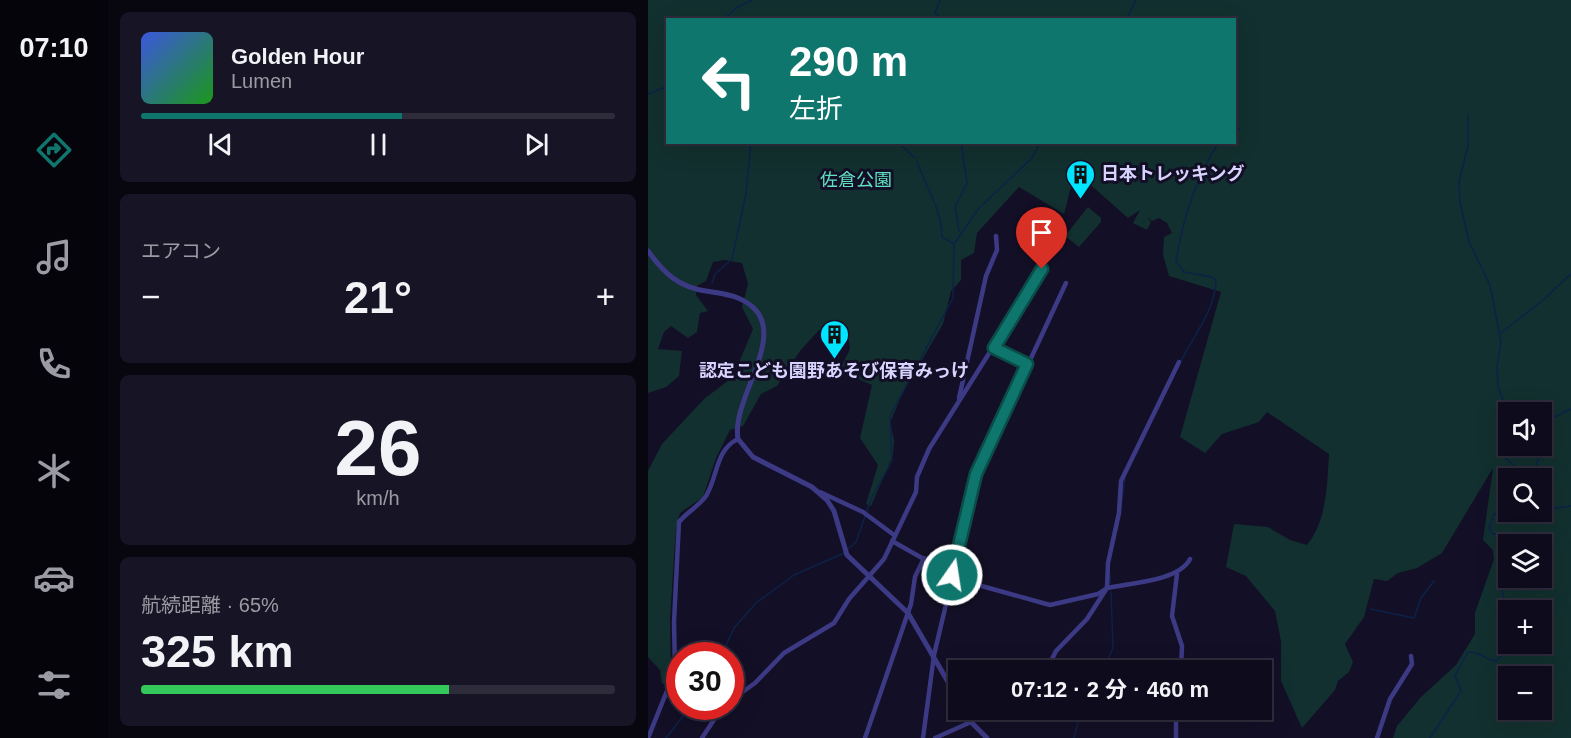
<!DOCTYPE html>
<html lang="ja">
<meta charset="utf-8">
<style>
:root{--surface:#0e0b1c;--page:#171425;--text:#f1f3f6;--muted:#9b9ba3;--line:#2e2b3b;--accent:#0f766e}
body{margin:0;font-family:Arial,"Noto Sans JP",sans-serif;background:var(--page);color:var(--text);height:100vh;display:flex;flex-direction:column;font-size:22px;white-space:nowrap}
*{box-sizing:border-box;margin:0}
p{font-size:20px;color:var(--muted)}
.icon{flex:none;width:33px;height:33px;fill:none;stroke:currentColor;stroke-width:2;stroke-linecap:round;stroke-linejoin:round}
.map{position:relative;flex:1;overflow:hidden}
.panel{display:flex;flex-direction:column;gap:12px;padding:12px;background:#08060f;width:540px}
.panel>*{flex:none}
.guide{position:absolute;left:18px;top:18px;width:570px;height:126px;border-radius:0px;box-shadow:0 6px 24px #0002,0 0 0 2px var(--line);background:#0f766e;color:#fff;overflow:hidden}
.fabs{position:absolute;left:850px;top:402px;display:grid;gap:12px}
.fabs a{display:grid;place-items:center;width:54px;height:54px;border-radius:0px;background:var(--surface);box-shadow:0 6px 24px #0002,0 0 0 2px var(--line);font-size:30px}
.speed{position:absolute;left:18px;top:642px;display:flex;gap:12px;font-size:30px;font-weight:700;text-align:center}
.speed>*{display:grid;place-content:center;width:78px;height:78px;border-radius:50%;background:var(--surface);box-shadow:0 6px 24px #0002,0 0 0 2px var(--line);line-height:1}
.speed .limit{border:9px solid #d22;background:#fff;color:#111}
.pin{position:absolute;display:grid;place-items:center;width:51px;height:51px;color:#fff;margin:-62px -26px;border-radius:50% 50% 50% 0;rotate:-45deg;box-shadow:0 0 6px #0007}
.pin .icon{rotate:45deg}
.me{position:absolute;width:66px;margin:-33px;rotate:13deg;stroke-linejoin:round;filter:drop-shadow(0 0 4px #0008)}
.turn{display:flex;align-items:center;gap:21px;height:126px;padding:0 24px;font-size:27px}
.turn .icon{width:78px;height:78px;stroke-width:2.5}
.turn b{display:block;font-size:42px;line-height:51px}
.big{font-size:45px;font-weight:700;line-height:1.1}
.panel .tile{flex:1;display:flex;flex-direction:column;justify-content:center;gap:9px;min-width:0;padding:0 21px;border-radius:9px;background:var(--page)}
.panel .dial{align-items:center;gap:0}
.dial b{font-size:78px;line-height:1}
.song{display:flex;align-items:center;gap:18px}
.cover{width:72px;height:72px;border-radius:9px;background:linear-gradient(135deg,hsl(230 70% 55%),hsl(120 70% 35%))}
.played{height:6px;border-radius:3px;background:linear-gradient(90deg,var(--accent) 55%,var(--line) 55%)}
.keys{display:flex;justify-content:space-around;direction:ltr}
.heat{display:flex;justify-content:space-between;align-items:center;font-size:33px;direction:ltr}
.charge{height:9px;border-radius:4px;background:linear-gradient(90deg,#34c759 65%,var(--line) 0)}
.trip{position:absolute;left:300px;top:660px;width:324px;height:60px;border-radius:0px;background:var(--surface);box-shadow:0 6px 24px #0002,0 0 0 2px var(--line);font-weight:700;line-height:60px;text-align:center}
main{display:flex;flex:1;min-height:0}
.tabs{display:flex;flex-direction:column;width:108px;justify-content:space-around;align-items:center;background:#06040b;color:var(--muted)}
.tabs .icon{width:42px;height:42px}
.tabs .current{color:var(--accent)}
.tabs b{font-size:27px;color:var(--text)}
.map>svg:first-child{display:block}
.green{fill:#12302f;fill-rule:evenodd}
.lines{fill:none;stroke-linecap:round;stroke-linejoin:round}
.stream{stroke:#0c2248;stroke-width:1.5}
.minor{stroke:#3d3a85;stroke-width:4.5}
.tertiary{stroke:#3d3a85;stroke-width:5}
.route-casing{stroke:#0a4d48;stroke-width:15}
.route{stroke:#0f766e;stroke-width:10}
.labels{text-anchor:middle;stroke-width:6;stroke-linejoin:round;paint-order:stroke}
.poi-label{font-size:18px;font-weight:bold;fill:#d9d4ff;stroke:#130f26;text-anchor:start}
.park-label{font-size:18px;fill:#5fe0c0;stroke:#130f26}
</style>
<main>
<nav class="tabs">
<b>07:10</b>
<svg class="icon current" aria-label="directions" viewBox="0 0 24 24"><path d="M12 3l9 9-9 9-9-9zM9 14v-3h6M13 9l2 2-2 2"/></svg>
<svg class="icon" aria-label="music" viewBox="0 0 24 24"><path d="M9 18V5l10-2v13"/><circle cx="6" cy="18" r="3"/><circle cx="16" cy="16" r="3"/></svg>
<svg class="icon" aria-label="phone" viewBox="0 0 24 24"><path d="M5 4h4l2 5-3 2q2 4 5 5l2-3 5 2v4C11 20 4 13 5 4z"/></svg>
<svg class="icon" aria-label="climate" viewBox="0 0 24 24"><path d="M12 3v18M4 7l16 10M4 17L20 7"/></svg>
<svg class="icon" aria-label="car" viewBox="0 0 24 24"><path d="M5 17H2v-5l4-1 3-4h7l3 4 3 1v5h-3M9 17h6M6 11h13"/><circle cx="7" cy="17" r="2"/><circle cx="17" cy="17" r="2"/></svg>
<svg class="icon" aria-label="filters" viewBox="0 0 24 24"><path d="M4 7h16M4 17h16"/><circle cx="9" cy="7" r="2"/><circle cx="15" cy="17" r="2"/></svg>
</nav>
<section class="panel">
<div class="tile">
<div class="song"><i class="cover"></i><div><b>Golden Hour</b><p>Lumen</p></div></div>
<div class="played"></div>
<div class="keys"><svg class="icon" aria-label="previous" viewBox="0 0 24 24"><path d="M18 5L8 12l10 7zM5 5v14"/></svg><svg class="icon" aria-label="pause" viewBox="0 0 24 24"><path d="M8 5v14M16 5v14"/></svg><svg class="icon" aria-label="next" viewBox="0 0 24 24"><path d="M6 5l10 7-10 7zM19 5v14"/></svg></div>
</div>
<div class="tile"><p>エアコン</p>
<div class="heat"><a>−</a><b class="big">21°</b><a>+</a></div>
</div>
<div class="tile dial"><b>26</b><p>km/h</p></div>
<div class="tile"><p>航続距離 · 65%</p><b class="big">325 km</b><div class="charge"></div></div>
</section>
<div class="map">
<svg width="923" height="738" viewBox="0 0 923 738">
<rect width="100%" height="100%" fill="#130f26"/>
<!-- green -->
<g class="green">
<path d="M0 0H923V738H745L749 726 773 697 808 665 827 634V613L846 559 845 550 835 540 845 468 794 553 769 568 750 573 739 581 726 579 716 617 697 644 705 662 701 672 690 681 687 690 654 728 633 681V641L627 611 598 576 578 567 586 524 620 527 642 540 659 545C679 520 679 486 681 454L619 412 611 422 574 434 557 453 532 437 573 292 521 276 515 255 516 237 524 233 519 223 511 218 504 221 499 217 503 222 499 230 485 223 492 210 480 218 427 171 416 214 371 187 329 233 326 253 313 260V280L303 291 295 324 254 394 242 423 246 440 245 455 223 506 218 504 230 465 212 438 224 385 191 371 202 349 201 340 171 330 152 351 129 386 113 394 95 426 82 430 68 458 55 497 32 513 28 528 22 619 23 673 20 683 14 684 12 670 0 657V471L14 444 56 399 85 377 105 329 94 307 100 284 94 263 76 260 65 262 58 281 49 286 48 295 60 311 52 313 49 332 40 338 23 326 16 332 10 349 34 351 31 376 18 387 0 393ZM20 20H586V142H20ZM861 412H894V446H861ZM861 478H894V512H861ZM861 544H894V578H861ZM861 610H894V644H861ZM861 676H894V710H861Z"/>
<path d="M440 207 453 218V222L431 247 417 236Z"/>
</g>
<g class="lines">
<!-- stream -->
<g class="stream">
<path d="M292 0 287 13 296 20"/>
<path d="M75 20 88 8 104 0"/>
<path d="M478 20 488 0"/>
<path d="M0 94 20 86"/>
<path d="M820 114V146L811 181 812 202 821 242 842 285 853 342 849 367 850 387 857 405 861 437 856 457 881 478"/>
<path d="M586 131 592 128"/>
<path d="M250 142 267 158"/>
<path d="M269 161C278 189 293 206 294 237L306 244"/>
<path d="M311 231 307 207 319 183 313 142"/>
<path d="M64 283 67 274 84 259 98 194 103 142"/>
<path d="M853 333 895 300 923 274"/>
<path d="M532 363C544 338 568 309 568 280L564 277 536 272 528 261C535 218 547 179 571 142"/>
<path d="M884 478 900 430V420L923 409"/>
<path d="M473 506 477 478"/>
<path d="M894 510 923 506"/>
<path d="M462 575V583"/>
<path d="M723 609 766 618 773 598 786 581"/>
<path d="M861 611C852 596 850 568 860 552L858 533 845 534 841 528 846 514 862 512"/>
<path d="M73 656 86 628 108 603 146 575 194 554 208 542 223 499 244 461 242 416 305 298 306 244 331 208 384 158 392 142"/>
<path d="M455 670 465 648 463 592"/>
<path d="M18 738 43 706"/>
<path d="M426 738 433 710"/>
<path d="M782 738 813 691 807 675 820 652C832 651 837 660 848 661L866 644"/>
</g>
<!-- minor -->
<g class="minor">
<path d="M346 348 379 364"/>
<path d="M311 398 338 276 349 250 348 236"/>
<path d="M172 492 215 512 246 535"/>
<path d="M244 541 304 575"/>
<path d="M529 574 524 616 534 646 533 670"/>
<path d="M305 578 402 605 450 594 459 588C482 583 531 581 542 559"/>
<path d="M390 670 402 663 408 651 439 619 459 588 460 563 471 513 473 481 531 362"/>
<path d="M82 701 107 683 136 653 186 623 201 599 236 559 268 492 269 477 281 449 394 269"/>
<path d="M0 738 27 671 26 622 31 522C39 512 51 506 58 496 70 477 67 450 90 439"/>
<path d="M54 738 75 706"/>
<path d="M217 738 263 604 267 577 276 558"/>
<path d="M275 738 286 655 329 474 418 283"/>
<path d="M287 738 323 722 340 710"/>
<path d="M528 738V719L531 710"/>
<path d="M729 738 742 699 764 664 763 656"/>
</g>
<!-- tertiary -->
<g class="tertiary">
<path d="M0 251C16 273 30 287 58 291 69 293 80 294 90 298 152 324 82 395 90 439L105 457 164 487 179 500 186 511 199 555 260 613 310 699"/>
<path d="M316 710 323 722 339 738"/>
</g>
</g>
<g class="lines">
<defs>
<path id="route" d="M304 575 328 474 379 364 346 348 394 269"/>
</defs>
<!-- route casing -->
<use href="#route" class="route-casing"/>
<!-- route -->
<use href="#route" class="route"/>
</g>
<!-- icons -->
<defs>
<symbol id="building-pin" viewBox="-11 -11 22 30"><path d="M0 17L-7.5 6A9.5 9.5 0 1 1 7.5 6Z" fill="#00e5ff" stroke="#130f26"/><path d="M-4-6H4V6H1V3H-1V6H-4ZM-2.5-4.3h1.7v1.8h-1.7ZM.8-4.3h1.7v1.8H.8ZM-2.5-1h1.7V.8h-1.7ZM.8-1h1.7V.8H.8Z" fill="#111"/></symbol>
</defs>
<g fill-rule="evenodd">
<use href="#building-pin" x="416" y="158" width="33" height="45"/>
<use href="#building-pin" x="170" y="318" width="33" height="45"/>
</g>
<g class="labels">
<!-- poi labels -->
<g class="poi-label">
<text x="453" y="180">日本トレッキング</text>
<text x="186" y="377" text-anchor="middle">認定こども園野あそび保育みっけ</text>
</g>
<!-- park labels -->
<g class="park-label">
<text x="208" y="186">佐倉公園</text>
</g>
</g>
</svg>
<div class="fabs">
<a><svg class="icon" aria-label="sound" viewBox="0 0 24 24"><path d="M4 9h4l5-4v14l-5-4H4zM17 9q2 3 0 6"/></svg></a>
<a><svg class="icon" aria-label="search" viewBox="0 0 24 24"><circle cx="10" cy="10" r="6"/><path d="M15 15l6 6"/></svg></a>
<a><svg class="icon" aria-label="layers" viewBox="0 0 24 24"><path d="M12 4l9 5-9 5-9-5zM3 14l9 5 9-5"/></svg></a>
<a>+</a>
<a>−</a>
</div>
<div class="speed"><div class="limit">30</div></div>
<div class="pin" style="left:394px;top:269px;background:#d93025"><svg class="icon" aria-label="arrive" viewBox="0 0 24 24"><path d="M6 21V4h12l-3 4 3 4H6"/></svg></div>
<svg class="me" style="left:304px;top:575px" viewBox="-20 -20 40 40"><circle r="17" fill="#0f766e" stroke="#fff" stroke-width="3"/><path d="M0-11L8 9 0 5-8 9z" fill="#fff"/></svg>
<div class="trip">07:12 · 2 分 · 460 m</div>
<div class="guide">
<div class="turn"><svg class="icon" aria-label="left" viewBox="0 0 24 24"><path d="M17 20v-9H6M10 6l-5 5 5 5"/></svg><div><b>290 m</b>左折</div></div>
</div>
</div>
</main>
